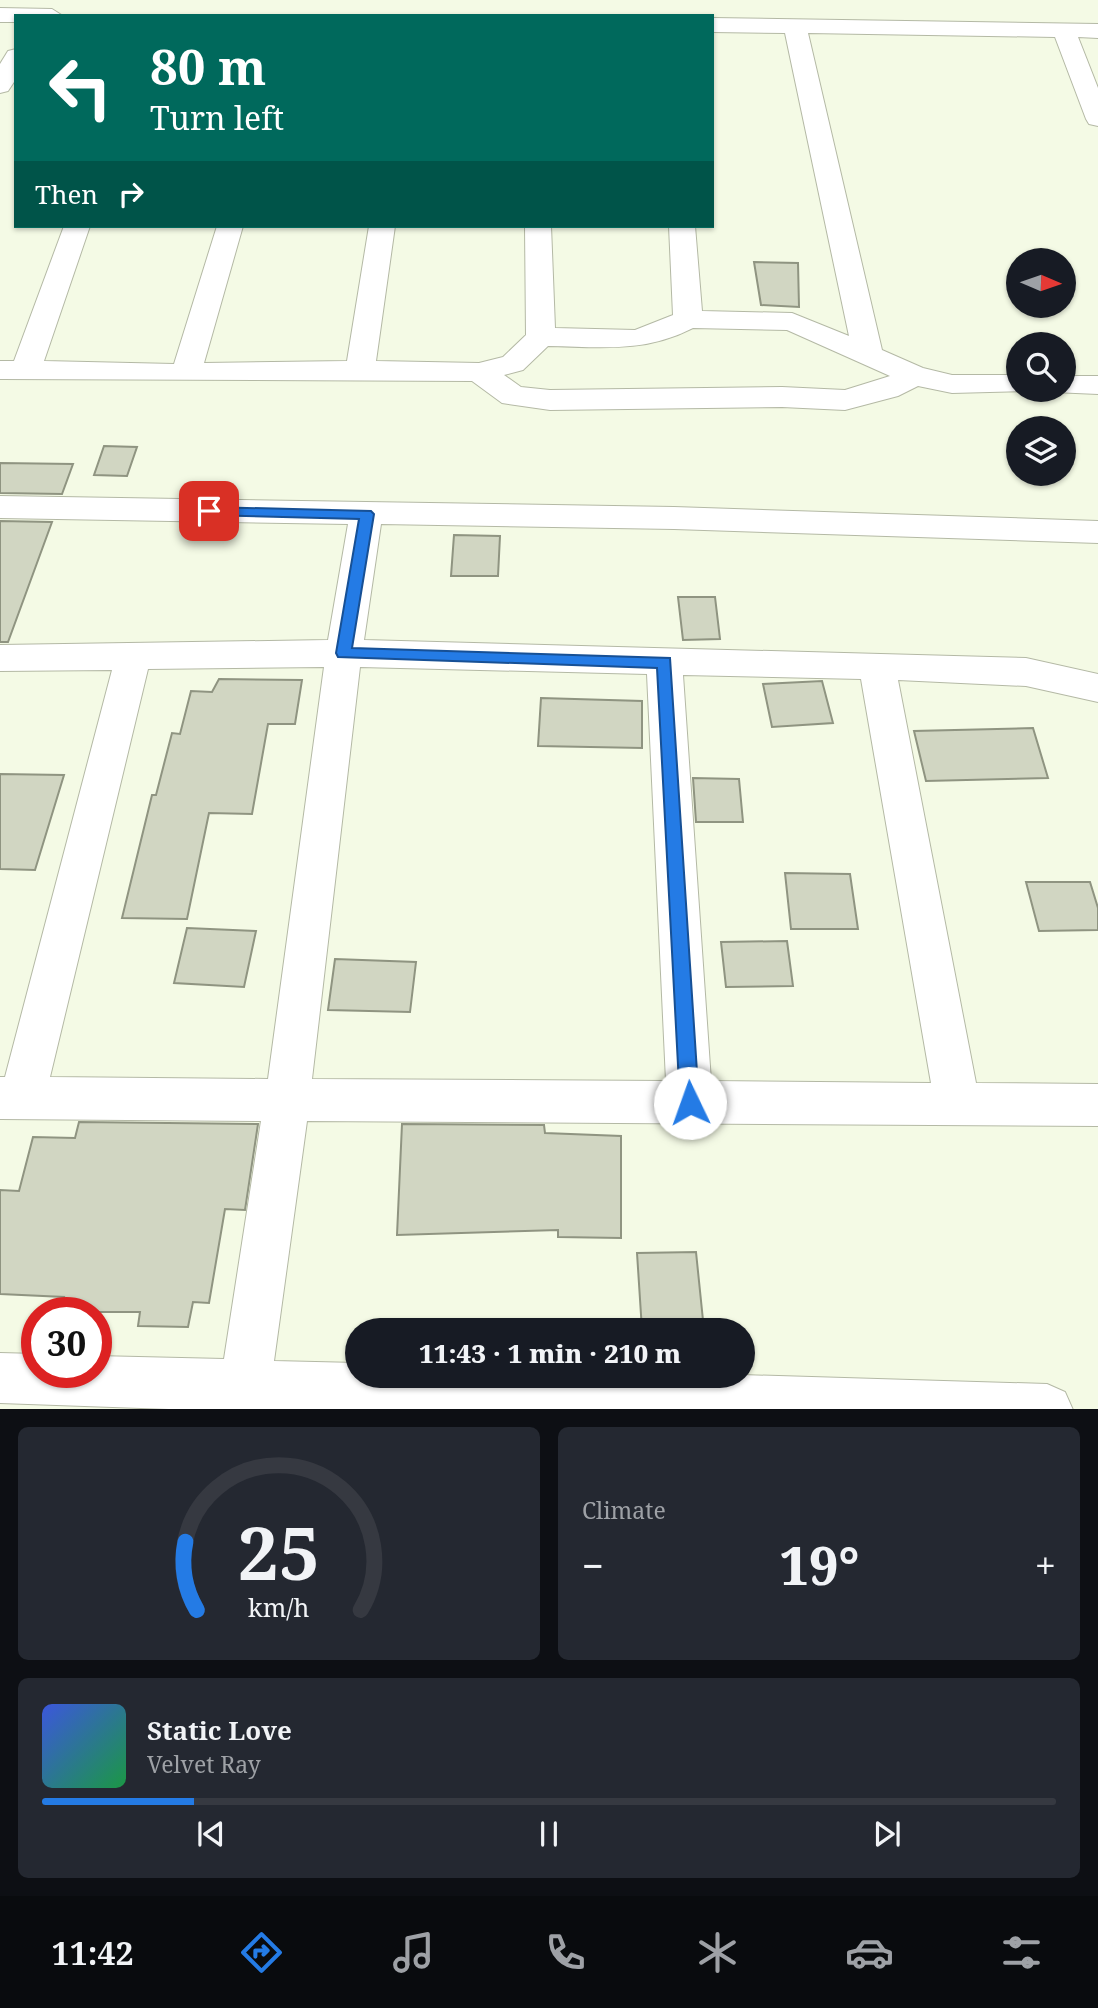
<!DOCTYPE html>
<meta charset="utf-8">
<style>
:root{--surface:#171b24;--page:#242831;--text:#f1f3f6;--muted:#9ea1a6;--line:#363941;--accent:#247be5}
body{margin:0;font-family:"Noto Serif",serif;background:var(--page);color:var(--text);height:100vh;display:flex;flex-direction:column;font-size:26px;white-space:nowrap}
*{box-sizing:border-box;margin:0}
p{font-size:23px;color:var(--muted)}
.icon{flex:none;width:38px;height:38px;fill:none;stroke:currentColor;stroke-width:2;stroke-linecap:round;stroke-linejoin:round}
.map{position:relative;height:1409px;overflow:hidden}
.side{display:flex;flex-direction:column;gap:18px;padding:18px;background:#0d0f14;flex:1}
.side>*{flex:none}
.guide{position:absolute;left:14px;top:14px;width:700px;height:214px;border-radius:0px;box-shadow:0 2px 5px #0004;background:#00695c;color:#fff;overflow:hidden}
.needle{width:46px;rotate:92deg}
.controls{position:absolute;left:1006px;top:248px;display:grid;gap:14px}
.controls a{display:grid;place-items:center;width:70px;height:70px;border-radius:50%;background:var(--surface);box-shadow:0 2px 5px #0004;font-size:35px}
.speed{position:absolute;left:21px;top:1297px;display:flex;gap:14px;font-size:35px;font-weight:700;text-align:center}
.speed>*{display:grid;place-content:center;width:91px;height:91px;border-radius:50%;background:var(--surface);box-shadow:0 2px 5px #0004;line-height:1}
.speed .limit{border:10px solid #d22;background:#fff;color:#111}
.pin{position:absolute;display:grid;place-items:center;width:60px;height:60px;color:#fff;margin:-30px;border-radius:14px;box-shadow:0 4px 10px #0006}
.me{position:absolute;width:77px;margin:-38px;rotate:357deg;stroke-linejoin:round;filter:drop-shadow(0 0 5px #0008)}
.turn{display:flex;align-items:center;gap:24px;height:147px;padding:0 21px;font-size:32px}
.turn .icon{width:91px;height:91px;stroke-width:2.5}
.turn b{display:block;font-size:49px;line-height:60px}
.then{display:flex;align-items:center;height:66px;padding:0 21px;background:#0003;gap:14px;font-size:26px}
.big{font-size:52px;font-weight:800;line-height:1.1}
.side .card{flex:1;display:flex;flex-direction:column;justify-content:center;gap:10px;min-width:0;padding:0 24px;border-radius:10px;background:var(--page)}
.side .dial{align-items:center;gap:0}
.dial svg{height:182px;overflow:visible;fill:none;stroke:var(--line);stroke-width:7;stroke-linecap:round;text-anchor:middle}
.dial text{fill:var(--text);stroke:none}
.song{display:flex;align-items:center;gap:21px}
.cover{width:84px;height:84px;border-radius:10px;background:linear-gradient(135deg,hsl(230 70% 55%),hsl(140 70% 35%))}
.played{height:7px;border-radius:4px;background:linear-gradient(90deg,var(--accent) 15%,var(--line) 15%)}
.keys{display:flex;justify-content:space-around;direction:ltr}
.heat{display:flex;justify-content:space-between;align-items:center;font-size:38px;direction:ltr}
.side .tiles{flex:1;display:grid;gap:18px;grid-template-columns:1fr 1fr}
.card:last-child{grid-column:span 2}
.trip{position:absolute;left:345px;top:1318px;width:410px;height:70px;border-radius:35px;background:var(--surface);box-shadow:0 2px 5px #0004;font-weight:800;line-height:70px;text-align:center}
.tabs{display:flex;height:112px;justify-content:space-around;align-items:center;background:#090b0e;color:var(--muted)}
.tabs .icon{width:49px;height:49px}
.tabs .current{color:var(--accent)}
.tabs b{font-size:32px;color:var(--text)}
.map>svg:first-child{display:block}
.building{fill:#d1d6c2;stroke:#8f9481;stroke-width:2}
.lines{fill:none;stroke-linecap:round;stroke-linejoin:round}
.minor-casing{stroke:#b4b9a5;stroke-width:2}
.minor{fill:#fff;fill-rule:evenodd}
.route{fill:#247be5;stroke:#175095;stroke-width:2}
</style>
<div class="map">
<svg width="1098" height="1410" viewBox="0 0 1098 1410">
<rect width="100%" height="100%" fill="#f4fae5"/>
<!-- building -->
<g class="building">
<path d="M754 262 798 263 799 307 761 305Z"/>
<path d="M104 446 137 447 127 476 94 475Z"/>
<path d="M0 463 73 464 62 494 0 493Z"/>
<path d="M0 521 52 522 8 642H0Z"/>
<path d="M454 535 500 536 498 576H451Z"/>
<path d="M678 597H715L720 639 683 640Z"/>
<path d="M219 679 302 680 295 724H268L252 814 209 813 187 919 122 918 152 795H156L172 733 180 734 191 691 212 692Z"/>
<path d="M822 681 833 723 772 727 763 684Z"/>
<path d="M541 698 642 701V748L538 746Z"/>
<path d="M1033 728 1048 778 926 781 914 731Z"/>
<path d="M0 774 64 775 35 870 0 869Z"/>
<path d="M693 778 739 779 743 822H696Z"/>
<path d="M785 873 850 874 858 929H791Z"/>
<path d="M1026 882H1090L1098 908V930L1039 931Z"/>
<path d="M187 928 256 931 244 987 174 983Z"/>
<path d="M787 941 793 986 726 987 721 942Z"/>
<path d="M335 959 416 962 410 1012 328 1010Z"/>
<path d="M79 1122 258 1124 245 1210 225 1209 209 1303 193 1302 188 1327 138 1326 140 1312H60L64 1297 0 1294V1190L19 1191 33 1137 75 1138Z"/>
<path d="M402 1124 544 1125 545 1133 621 1136V1238L558 1237V1230L397 1235Z"/>
<path d="M696 1252 704 1330H642L637 1253Z"/>
</g>
<g class="lines">
<defs>
<g id="minor">
<path d="M0 8 52 9 63 16H16V22H0Z"/>
<path d="M712 18 1098 24V38L1078 37 1098 88V126L1089 124 1086 119 1055 37 808 33 882 350 923 368 952 375H1018V390L1029 391 952 393 918 386 898 396 845 410 782 407 550 410 502 403 472 381 0 379V361H14L64 226H90L44 361 174 364 217 226H243L204 363 347 361 369 226H395L376 361 479 363 503 357 526 335 525 226H551L555 328 635 330 673 315 669 226H695L702 311 792 313 849 336 785 33 712 32ZM693 328 787 330 890 376 845 390 782 387 550 390 521 387 504 375 523 370 548 346C602 347 644 353 693 328Z"/>
<path d="M16 49V79L8 91 0 93V64L8 51Z"/>
<path d="M1064 376H1098V394L1053 392 1064 390Z"/>
<path d="M0 496 674 507 1098 521V543L674 529 381 524 364 640 1026 658 1098 674V702L1026 686 898 680 976 1083 1098 1084V1126L307 1121 274 1361 357 1363V1376L742 1375 1047 1384 1065 1392 1073 1410H197L0 1403V1353L37 1354V1372H96V1356L224 1359 261 1121 0 1119V1077H5L112 670 0 671V645L328 640 348 524 0 518ZM324 667 268 1079 50 1077 148 669ZM360 667 647 674 666 1081 312 1079ZM683 675 861 679 931 1083 711 1081Z"/>
</g>
</defs>
<!-- minor casing -->
<use href="#minor" class="minor-casing"/>
<!-- minor -->
<use href="#minor" class="minor"/>
</g>
<!-- route -->
<path class="route" d="M209 507 371 511 374 514 352 648 670 658 699 1103 697 1110 690 1112 683 1110 680 1103 657 668 338 657 336 653 359 519 204 515 202 511Z"/>
</svg>
<div class="controls">
<a><svg class="needle" viewBox="-14 -14 28 28"><path d="M0-13l5 13h-10z" fill="#e53935"/><path d="M0 13l5-13h-10z" fill="#9ea1a6"/></svg></a>
<a><svg class="icon" aria-label="search" viewBox="0 0 24 24"><circle cx="10" cy="10" r="6"/><path d="M15 15l6 6"/></svg></a>
<a><svg class="icon" aria-label="layers" viewBox="0 0 24 24"><path d="M12 4l9 5-9 5-9-5zM3 14l9 5 9-5"/></svg></a>
</div>
<div class="speed"><div class="limit">30</div></div>
<div class="pin" style="left:209px;top:511px;background:#d93025"><svg class="icon" aria-label="arrive" viewBox="0 0 24 24"><path d="M6 21V4h12l-3 4 3 4H6"/></svg></div>
<svg class="me" style="left:690px;top:1103px" viewBox="-20 -20 40 40"><circle r="19" fill="#fff"/><path d="M0-13L10 11 0 6-10 11z" fill="#247be5"/></svg>
<div class="trip">11:43 · 1 min · 210 m</div>
<div class="guide">
<div class="turn"><svg class="icon" aria-label="left" viewBox="0 0 24 24"><path d="M17 20v-9H6M10 6l-5 5 5 5"/></svg><div><b>80 m</b>Turn left</div></div>
<div class="then">Then<svg class="icon" aria-label="right" viewBox="0 0 24 24"><path d="M7 20v-9h11M14 6l5 5-5 5"/></svg></div>
</div>
</div>
<section class="side">
<div class="tiles">
<div class="card dial"><svg viewBox="0 0 100 80">
<path d="M14 69A42 42 0 1 1 86 69"/>
<path d="M14 69A42 42 0 0 1 9 39" stroke="#247be5"/>
<text x="50" y="56" font-size="32" font-weight="700">25</text>
<text x="50" y="72" font-size="11">km/h</text>
</svg></div>
<div class="card"><p>Climate</p>
<div class="heat"><a>−</a><b class="big">19°</b><a>+</a></div>
</div>
<div class="card">
<div class="song"><i class="cover"></i><div><b>Static Love</b><p>Velvet Ray</p></div></div>
<div class="played"></div>
<div class="keys"><svg class="icon" aria-label="previous" viewBox="0 0 24 24"><path d="M18 5L8 12l10 7zM5 5v14"/></svg><svg class="icon" aria-label="pause" viewBox="0 0 24 24"><path d="M8 5v14M16 5v14"/></svg><svg class="icon" aria-label="next" viewBox="0 0 24 24"><path d="M6 5l10 7-10 7zM19 5v14"/></svg></div>
</div>
</div>
</section>
<nav class="tabs">
<b>11:42</b>
<svg class="icon current" aria-label="directions" viewBox="0 0 24 24"><path d="M12 3l9 9-9 9-9-9zM9 14v-3h6M13 9l2 2-2 2"/></svg>
<svg class="icon" aria-label="music" viewBox="0 0 24 24"><path d="M9 18V5l10-2v13"/><circle cx="6" cy="18" r="3"/><circle cx="16" cy="16" r="3"/></svg>
<svg class="icon" aria-label="phone" viewBox="0 0 24 24"><path d="M5 4h4l2 5-3 2q2 4 5 5l2-3 5 2v4C11 20 4 13 5 4z"/></svg>
<svg class="icon" aria-label="climate" viewBox="0 0 24 24"><path d="M12 3v18M4 7l16 10M4 17L20 7"/></svg>
<svg class="icon" aria-label="car" viewBox="0 0 24 24"><path d="M5 17H2v-5l4-1 3-4h7l3 4 3 1v5h-3M9 17h6M6 11h13"/><circle cx="7" cy="17" r="2"/><circle cx="17" cy="17" r="2"/></svg>
<svg class="icon" aria-label="filters" viewBox="0 0 24 24"><path d="M4 7h16M4 17h16"/><circle cx="9" cy="7" r="2"/><circle cx="15" cy="17" r="2"/></svg>
</nav>
